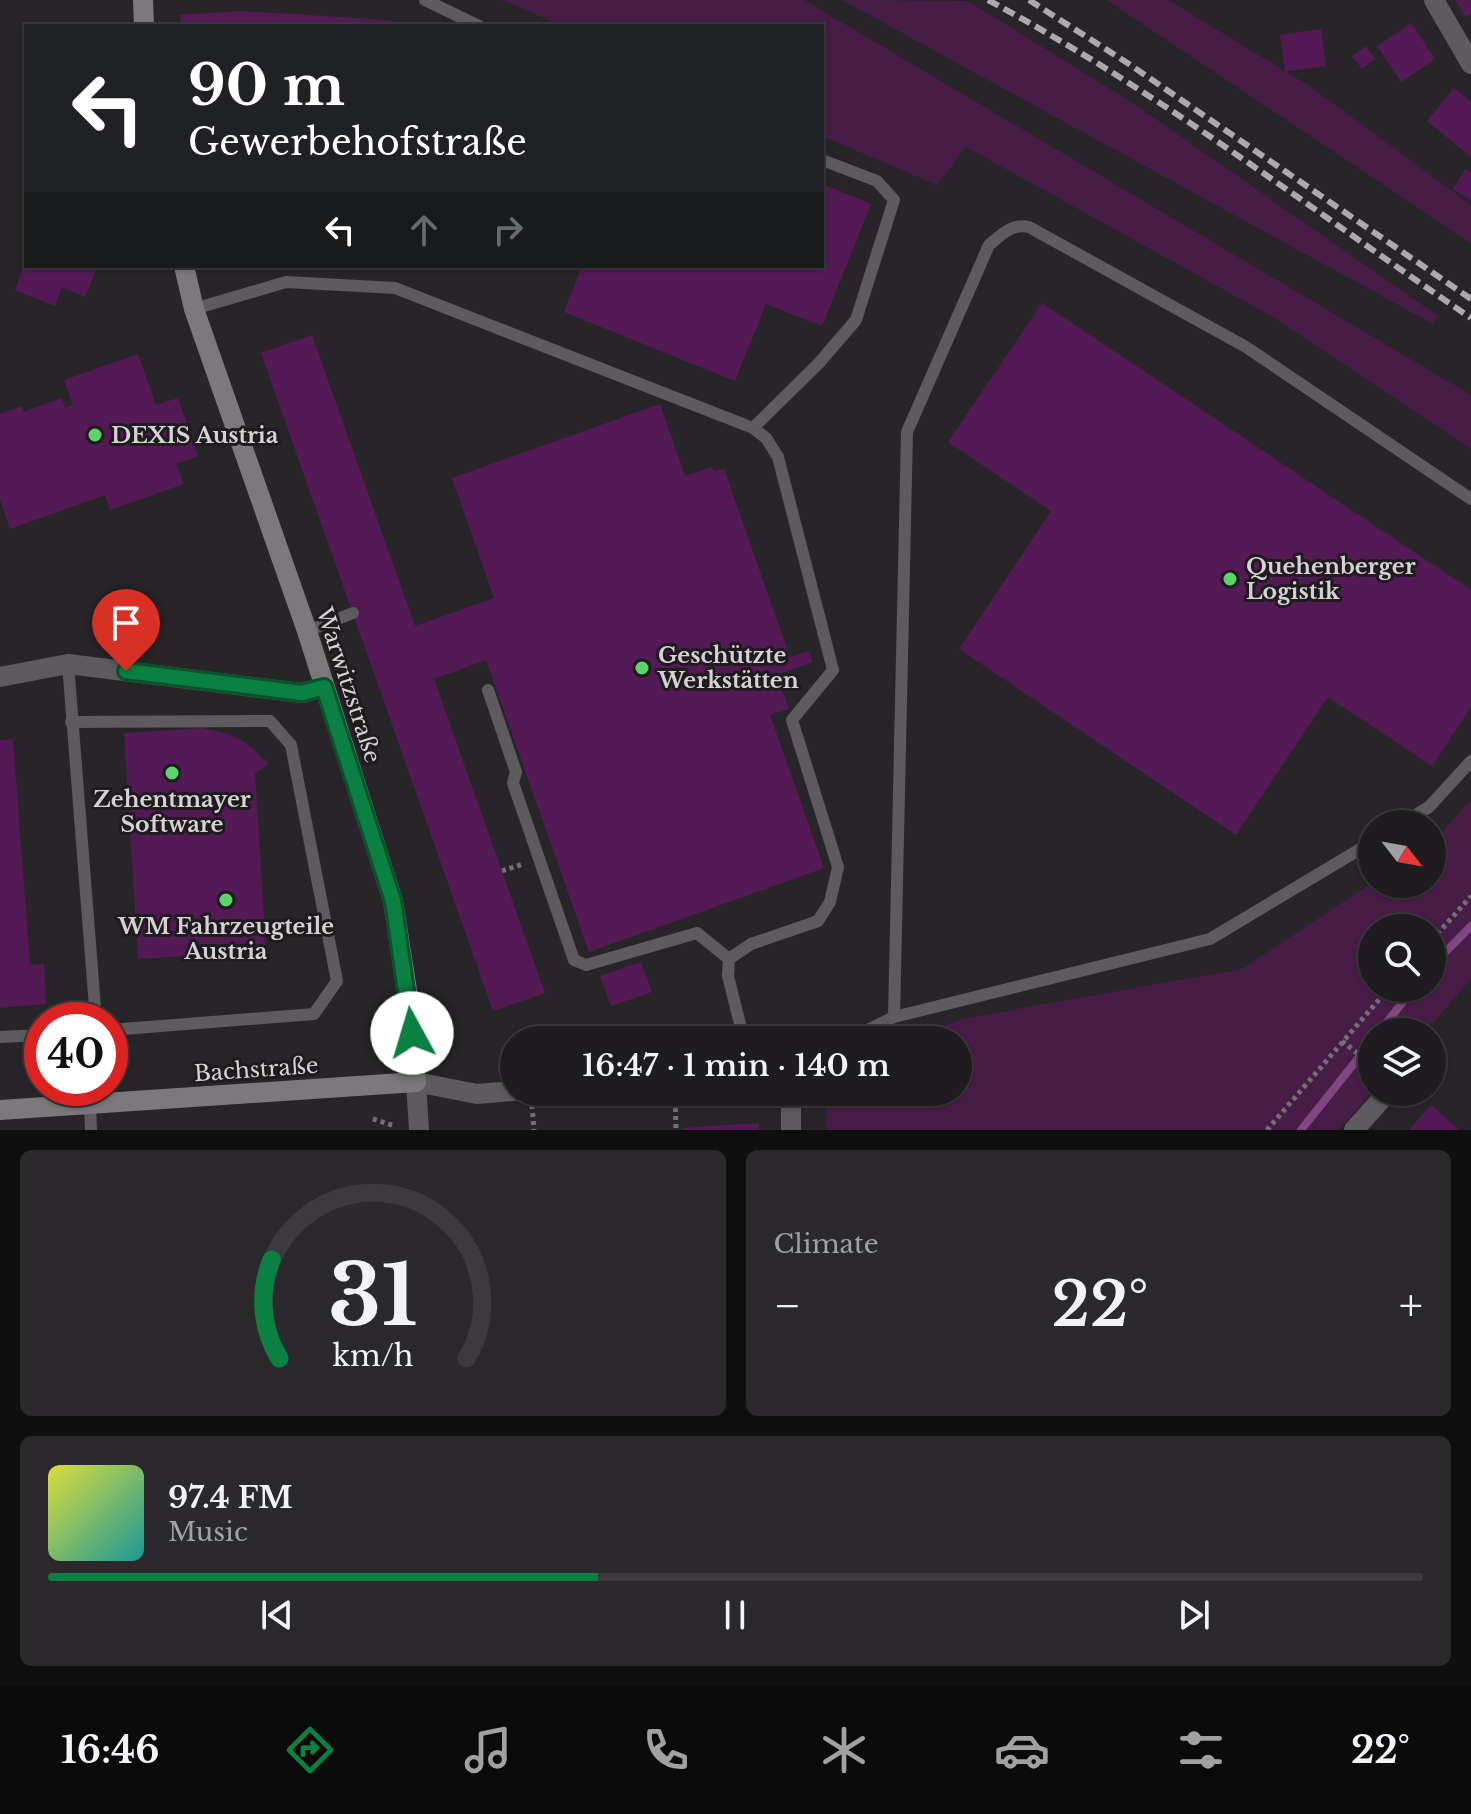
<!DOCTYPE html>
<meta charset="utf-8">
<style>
:root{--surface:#1e1c1e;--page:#2b292b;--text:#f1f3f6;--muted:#a1a1a4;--line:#3c3a3c;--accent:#0b8043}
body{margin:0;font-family:"Libre Baskerville",serif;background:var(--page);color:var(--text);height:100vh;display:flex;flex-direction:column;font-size:30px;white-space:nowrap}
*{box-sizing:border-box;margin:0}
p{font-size:26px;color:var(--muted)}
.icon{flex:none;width:44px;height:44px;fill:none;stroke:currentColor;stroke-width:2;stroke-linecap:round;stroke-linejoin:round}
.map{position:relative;height:1130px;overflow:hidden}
.drawer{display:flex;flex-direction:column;gap:20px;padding:20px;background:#100f10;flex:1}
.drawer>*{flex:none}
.top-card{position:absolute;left:24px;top:24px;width:800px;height:244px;border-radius:0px;box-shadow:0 2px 6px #0004,0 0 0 2px var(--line);background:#202124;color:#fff;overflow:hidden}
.needle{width:52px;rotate:121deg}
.buttons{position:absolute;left:1358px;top:810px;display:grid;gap:16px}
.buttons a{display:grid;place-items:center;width:88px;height:88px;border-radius:50%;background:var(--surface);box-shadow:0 2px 6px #0004,0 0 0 2px var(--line);font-size:40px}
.speed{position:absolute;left:24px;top:1002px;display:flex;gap:16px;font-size:40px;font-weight:700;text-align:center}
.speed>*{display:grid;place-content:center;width:104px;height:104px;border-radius:50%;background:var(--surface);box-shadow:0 2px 6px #0004,0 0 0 2px var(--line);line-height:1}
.speed .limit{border:12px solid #d22;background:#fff;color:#111}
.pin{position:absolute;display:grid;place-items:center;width:68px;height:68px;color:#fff;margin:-82px -34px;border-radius:50% 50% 50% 0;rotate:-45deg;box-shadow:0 0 8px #0007}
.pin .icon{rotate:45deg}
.me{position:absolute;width:88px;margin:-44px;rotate:354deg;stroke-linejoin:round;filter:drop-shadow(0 0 6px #0008)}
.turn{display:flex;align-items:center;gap:28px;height:168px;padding:0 32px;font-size:36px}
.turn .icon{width:104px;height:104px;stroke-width:2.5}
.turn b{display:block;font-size:56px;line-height:68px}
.lanes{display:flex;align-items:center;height:76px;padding:0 32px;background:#0003;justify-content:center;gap:40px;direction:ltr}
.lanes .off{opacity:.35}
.big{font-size:60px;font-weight:600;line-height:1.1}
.drawer .card{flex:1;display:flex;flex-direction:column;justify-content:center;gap:12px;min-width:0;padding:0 28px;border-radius:12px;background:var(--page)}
.drawer .dial{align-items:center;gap:0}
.dial svg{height:208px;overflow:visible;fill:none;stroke:var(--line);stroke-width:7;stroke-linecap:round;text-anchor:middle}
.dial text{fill:var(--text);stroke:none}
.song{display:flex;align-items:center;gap:24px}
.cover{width:96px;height:96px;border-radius:12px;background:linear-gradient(135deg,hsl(60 70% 55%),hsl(180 70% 35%))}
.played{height:8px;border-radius:4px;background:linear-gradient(90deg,var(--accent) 40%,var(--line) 40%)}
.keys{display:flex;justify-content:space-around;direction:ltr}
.heat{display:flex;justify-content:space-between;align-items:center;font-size:44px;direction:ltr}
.drawer .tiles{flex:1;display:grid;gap:20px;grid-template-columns:1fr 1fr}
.card:last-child{grid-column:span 2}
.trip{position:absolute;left:500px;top:1026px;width:472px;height:80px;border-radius:40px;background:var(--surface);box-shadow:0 2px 6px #0004,0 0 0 2px var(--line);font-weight:600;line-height:80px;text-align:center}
.menu{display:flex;height:128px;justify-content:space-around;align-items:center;background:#0c0b0c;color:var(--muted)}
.menu .icon{width:56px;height:56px}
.menu .selected{color:var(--accent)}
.menu b{font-size:36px;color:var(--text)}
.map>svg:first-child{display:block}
.green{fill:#471d48;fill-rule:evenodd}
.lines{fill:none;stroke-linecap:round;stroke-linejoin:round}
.stream{stroke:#824682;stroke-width:8}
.building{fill:#531a55}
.path{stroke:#737173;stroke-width:5;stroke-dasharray:4 4;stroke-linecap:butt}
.lane{stroke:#5d5b5d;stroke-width:12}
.street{stroke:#5d5b5d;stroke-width:20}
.secondary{stroke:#7b797b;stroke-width:20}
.rail{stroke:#aba9ab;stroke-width:6;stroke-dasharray:12 6;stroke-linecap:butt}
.route-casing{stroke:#07532c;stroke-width:20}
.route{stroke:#0b8043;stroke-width:14}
.poi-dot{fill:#5ad56e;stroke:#1f1b1e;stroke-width:3}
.labels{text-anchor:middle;stroke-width:6;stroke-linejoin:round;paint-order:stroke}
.poi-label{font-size:22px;font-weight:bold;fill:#d4d2d4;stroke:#1f1b1e;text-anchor:start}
.street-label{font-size:22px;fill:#d4d2d4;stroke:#1f1b1e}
</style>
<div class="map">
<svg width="1471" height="1130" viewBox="0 0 1471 1130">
<rect width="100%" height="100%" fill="#282528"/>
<!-- green -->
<g class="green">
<path d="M502 0H804L1471 395V449L1271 316 966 147 937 185 822 136V26H563Z"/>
<path d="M842 0 968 1 1131 102 1438 316 1433 324Z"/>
<path d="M1107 0H1168L1308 85 1471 205V243Z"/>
<path d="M1471 800V979L1425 1032H1372V1092L1338 1130H826L827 1092H958V1040H909L962 1019 1242 969 1372 883 1432 884V843ZM1372 928H1432V988H1372Z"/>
</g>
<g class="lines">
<!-- stream -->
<g class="stream">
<path d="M1432 966 1471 926"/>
<path d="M1379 1032 1414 988"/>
<path d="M1301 1130 1372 1041"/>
</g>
</g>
<!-- building -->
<g class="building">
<path d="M1455 0H1471V14L1466 17Z"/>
<path d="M240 11 389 20 409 25 181 26 180 15Z"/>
<path d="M1411 23 1435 59 1401 82 1377 46Z"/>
<path d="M1321 29 1326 66 1285 72 1280 35Z"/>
<path d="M1366 46 1375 59 1362 69 1352 56Z"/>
<path d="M1454 88 1471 102V157L1427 121Z"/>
<path d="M1465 169 1471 173V200L1453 189Z"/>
<path d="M822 184 871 204 822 326 766 304 735 381 564 312 582 266H822Z"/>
<path d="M24 266H98L85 297 62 287 55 306 15 290Z"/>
<path d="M1042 303 1471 590V707L1432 766 1328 697 1236 835 959 649 1051 511 948 442Z"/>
<path d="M312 335 415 626 494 598 452 478 660 404 685 476 712 467 714 472 724 469 790 657 809 651 813 662 777 675 789 709 770 715 824 868 589 952 486 660 434 679 545 993 493 1011 261 353Z"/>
<path d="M138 354 156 405 178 398 198 456 176 464 184 484 110 510 105 495 10 529 0 499V414L22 406 24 412 62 398 65 408 73 405 64 380Z"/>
<path d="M202 728 226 733 245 742 269 764 255 773 266 951 138 959 124 733Z"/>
<path d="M13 739 30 965 44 964 46 1004 0 1008V740Z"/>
<path d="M641 962 652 992 611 1006 600 976Z"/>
<path d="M1431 1105 1459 1130H1409Z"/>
<path d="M758 1123 759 1130H683V1128Z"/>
</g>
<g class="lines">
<!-- path -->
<g class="path">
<path d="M502 871 523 864"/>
<path d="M1432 940 1471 896"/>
<path d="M1342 1041 1372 1065"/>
<path d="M675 1092 676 1129"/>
<path d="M532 1105 534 1130"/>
<path d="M373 1119 395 1126"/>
<path d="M1267 1130 1389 988"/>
</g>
<!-- lane -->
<g class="lane">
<path d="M425 0 479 26"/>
<path d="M194 309 286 282 395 288 753 428 766 438 778 457 833 670 792 720 838 867 830 902 818 921 751 944 729 959 728 976 744 1040"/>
<path d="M753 428 819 363 856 320 894 200 877 181 822 160"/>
<path d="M307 631 353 613"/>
<path d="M68 664 96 1020"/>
<path d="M488 690 516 772 513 783 574 960 586 965 697 933 729 959"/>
<path d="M71 722 270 721 291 745 337 981 314 1014 110 1030"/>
<path d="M1401 824 1429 807 1471 761"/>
<path d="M894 1017 907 432 989 245C1001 235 1012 223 1029 227L1246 347 1471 499"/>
<path d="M0 1037 42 1035"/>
<path d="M847 1040 894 1017 1210 939 1372 842"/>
<path d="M90 1104 91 1130"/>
</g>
<!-- street -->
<g class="street">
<path d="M1434 0 1471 64"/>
<path d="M0 677 68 664 302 693 324 687"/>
<path d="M791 1092V1130"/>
<path d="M419 1130 416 1082 477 1094 514 1091"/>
<path d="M1354 1130 1388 1092"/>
</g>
<!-- secondary -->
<g class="secondary">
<path d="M143 0 144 26"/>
<path d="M0 1110 416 1082 410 1009 393 901 307 631 194 309 184 266"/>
</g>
<!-- rail -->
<g class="rail">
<path d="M988 0C1158 91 1312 210 1471 318"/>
<path d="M1029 0 1129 64 1471 299"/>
</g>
</g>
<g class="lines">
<defs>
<path id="route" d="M126 671 302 693 324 687 393 901 412 1033"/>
</defs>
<!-- route casing -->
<use href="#route" class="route-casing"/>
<!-- route -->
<use href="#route" class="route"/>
</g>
<!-- markers -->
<g class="poi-dot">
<circle cx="95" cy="435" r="8"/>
<circle cx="1230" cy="579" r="8"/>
<circle cx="642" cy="668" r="8"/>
<circle cx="172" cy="773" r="8"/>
<circle cx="226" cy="900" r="8"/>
</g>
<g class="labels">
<!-- poi labels -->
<g class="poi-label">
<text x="111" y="443">DEXIS Austria</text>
<text x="1246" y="574">Quehenberger<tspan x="1246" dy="25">Logistik</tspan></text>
<text x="658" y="663">Geschützte<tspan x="658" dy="25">Werkstätten</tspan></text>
<text x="172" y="807" text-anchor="middle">Zehentmayer<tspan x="172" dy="25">Software</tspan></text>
<text x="226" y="934" text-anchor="middle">WM Fahrzeugteile<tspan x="226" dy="25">Austria</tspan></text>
</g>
<!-- street labels -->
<g class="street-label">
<text transform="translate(349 685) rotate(72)" y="8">Warwitzstraße</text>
<text transform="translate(256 1069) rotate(-4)" y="8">Bachstraße</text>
</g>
</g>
</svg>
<div class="buttons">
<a><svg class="needle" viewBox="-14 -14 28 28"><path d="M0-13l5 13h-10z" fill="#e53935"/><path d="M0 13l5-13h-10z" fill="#a1a1a4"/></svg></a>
<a><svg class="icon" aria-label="search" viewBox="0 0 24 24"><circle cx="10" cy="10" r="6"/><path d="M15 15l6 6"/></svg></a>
<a><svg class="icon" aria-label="layers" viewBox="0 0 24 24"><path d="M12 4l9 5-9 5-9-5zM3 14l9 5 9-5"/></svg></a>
</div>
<div class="speed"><div class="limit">40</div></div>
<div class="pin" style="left:126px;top:671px;background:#d93025"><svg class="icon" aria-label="arrive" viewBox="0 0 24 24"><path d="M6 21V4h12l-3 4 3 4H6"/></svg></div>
<svg class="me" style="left:412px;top:1033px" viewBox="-20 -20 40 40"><circle r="19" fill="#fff"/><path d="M0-13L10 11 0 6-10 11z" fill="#0b8043"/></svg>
<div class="trip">16:47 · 1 min · 140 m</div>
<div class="top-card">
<div class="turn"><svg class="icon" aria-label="left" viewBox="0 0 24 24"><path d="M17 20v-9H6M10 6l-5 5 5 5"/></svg><div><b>90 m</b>Gewerbehofstraße</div></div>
<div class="lanes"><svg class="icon" aria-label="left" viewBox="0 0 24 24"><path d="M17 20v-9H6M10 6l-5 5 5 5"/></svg><svg class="icon off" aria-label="ahead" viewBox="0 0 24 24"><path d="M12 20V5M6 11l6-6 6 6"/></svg><svg class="icon off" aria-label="right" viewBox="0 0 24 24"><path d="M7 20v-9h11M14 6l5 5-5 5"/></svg></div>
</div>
</div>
<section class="drawer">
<div class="tiles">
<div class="card dial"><svg viewBox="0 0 100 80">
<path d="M14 69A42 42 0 1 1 86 69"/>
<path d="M14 69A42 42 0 0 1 11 31" stroke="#0b8043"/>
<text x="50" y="56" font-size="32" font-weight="700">31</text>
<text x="50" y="72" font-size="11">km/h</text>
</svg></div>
<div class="card"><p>Climate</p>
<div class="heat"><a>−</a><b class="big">22°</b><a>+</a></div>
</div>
<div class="card">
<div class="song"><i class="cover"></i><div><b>97.4 FM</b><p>Music</p></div></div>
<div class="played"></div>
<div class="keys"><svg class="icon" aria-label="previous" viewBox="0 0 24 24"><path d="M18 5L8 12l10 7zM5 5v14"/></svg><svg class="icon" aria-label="pause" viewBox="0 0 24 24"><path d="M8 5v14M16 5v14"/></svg><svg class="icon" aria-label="next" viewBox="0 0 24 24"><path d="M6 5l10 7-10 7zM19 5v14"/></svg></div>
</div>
</div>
</section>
<nav class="menu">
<b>16:46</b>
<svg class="icon selected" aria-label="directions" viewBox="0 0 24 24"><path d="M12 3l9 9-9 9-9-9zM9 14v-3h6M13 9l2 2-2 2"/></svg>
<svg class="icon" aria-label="music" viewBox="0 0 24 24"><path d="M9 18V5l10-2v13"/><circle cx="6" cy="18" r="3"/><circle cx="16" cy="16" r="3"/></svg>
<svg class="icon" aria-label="phone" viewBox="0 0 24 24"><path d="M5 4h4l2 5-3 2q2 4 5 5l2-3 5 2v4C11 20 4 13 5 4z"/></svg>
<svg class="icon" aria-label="climate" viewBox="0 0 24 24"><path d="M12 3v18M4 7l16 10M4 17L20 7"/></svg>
<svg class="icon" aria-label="car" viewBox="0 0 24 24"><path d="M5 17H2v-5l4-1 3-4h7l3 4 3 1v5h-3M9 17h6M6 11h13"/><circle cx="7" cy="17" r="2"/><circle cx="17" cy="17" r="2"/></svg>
<svg class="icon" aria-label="filters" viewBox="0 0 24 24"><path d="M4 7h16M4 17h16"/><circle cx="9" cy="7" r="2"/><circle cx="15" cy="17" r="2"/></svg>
<b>22°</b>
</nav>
